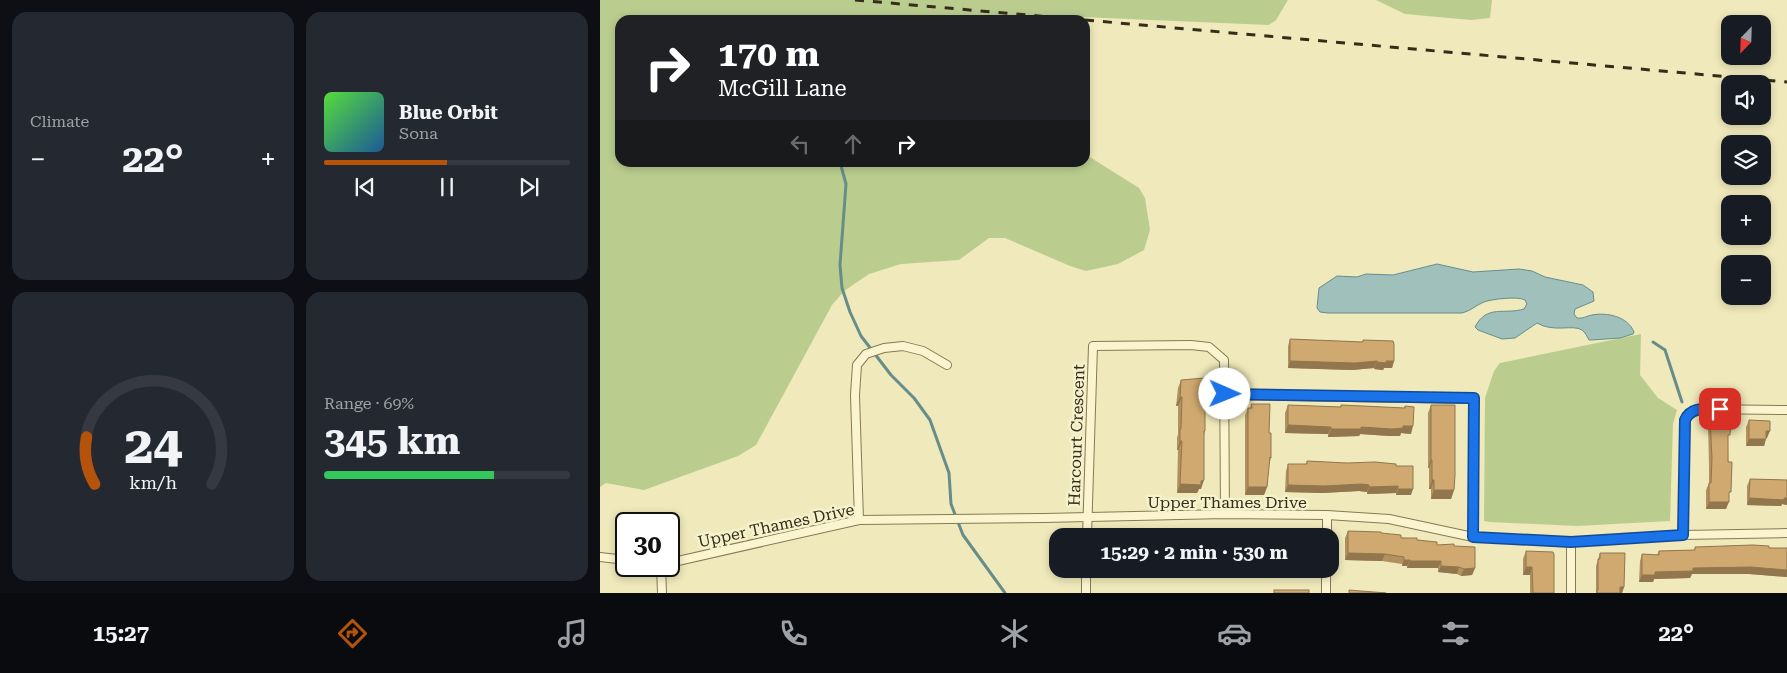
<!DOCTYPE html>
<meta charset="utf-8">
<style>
:root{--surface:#171b24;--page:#242831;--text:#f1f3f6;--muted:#9ea1a6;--line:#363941;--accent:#b45309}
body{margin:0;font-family:"Roboto Serif",serif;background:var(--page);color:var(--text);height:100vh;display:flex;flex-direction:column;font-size:19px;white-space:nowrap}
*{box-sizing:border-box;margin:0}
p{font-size:16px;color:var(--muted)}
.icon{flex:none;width:28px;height:28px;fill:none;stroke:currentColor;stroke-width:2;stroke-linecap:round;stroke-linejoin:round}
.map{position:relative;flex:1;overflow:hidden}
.side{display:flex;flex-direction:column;gap:12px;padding:12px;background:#0d0f14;width:600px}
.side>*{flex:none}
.top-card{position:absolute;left:15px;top:15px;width:475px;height:152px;border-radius:15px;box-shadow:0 2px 8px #0003;background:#202124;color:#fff;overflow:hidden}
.needle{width:32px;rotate:203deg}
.buttons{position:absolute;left:1121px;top:15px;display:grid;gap:10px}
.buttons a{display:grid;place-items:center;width:50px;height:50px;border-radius:10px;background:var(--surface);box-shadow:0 2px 8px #0003;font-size:25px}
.speed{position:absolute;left:15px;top:512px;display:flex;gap:10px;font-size:25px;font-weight:700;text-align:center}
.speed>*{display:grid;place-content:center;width:65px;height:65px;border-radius:50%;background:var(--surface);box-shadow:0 2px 8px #0003;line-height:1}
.speed .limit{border:2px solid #111;border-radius:8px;background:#fff;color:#111}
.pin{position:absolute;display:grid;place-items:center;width:42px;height:42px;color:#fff;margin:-21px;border-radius:10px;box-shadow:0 2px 8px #0006}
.me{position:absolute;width:55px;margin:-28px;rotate:91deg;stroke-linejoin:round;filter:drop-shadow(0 0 4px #0008)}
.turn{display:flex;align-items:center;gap:18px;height:105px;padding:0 20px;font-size:22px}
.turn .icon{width:65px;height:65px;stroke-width:2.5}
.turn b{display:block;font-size:35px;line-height:42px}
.lanes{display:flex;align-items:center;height:48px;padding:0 20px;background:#0003;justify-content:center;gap:25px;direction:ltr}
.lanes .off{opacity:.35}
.big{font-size:38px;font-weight:700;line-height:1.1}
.side .tile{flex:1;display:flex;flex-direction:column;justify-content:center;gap:8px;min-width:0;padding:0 18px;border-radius:15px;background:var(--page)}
.side .dial{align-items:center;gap:0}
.dial svg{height:130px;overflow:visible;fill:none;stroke:var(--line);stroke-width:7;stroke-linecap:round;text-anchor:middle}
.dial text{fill:var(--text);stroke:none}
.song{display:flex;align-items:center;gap:15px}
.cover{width:60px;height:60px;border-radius:8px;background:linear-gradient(135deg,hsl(110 70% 55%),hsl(210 70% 35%))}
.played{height:5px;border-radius:2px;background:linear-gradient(90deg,var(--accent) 50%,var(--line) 50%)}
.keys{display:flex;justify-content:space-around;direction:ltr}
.heat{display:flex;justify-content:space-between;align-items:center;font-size:28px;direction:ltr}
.charge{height:8px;border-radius:4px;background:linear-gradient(90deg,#34c759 69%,var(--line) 0)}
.side .tiles{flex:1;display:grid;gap:12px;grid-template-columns:repeat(2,1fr)}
.trip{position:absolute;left:449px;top:528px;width:290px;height:50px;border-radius:15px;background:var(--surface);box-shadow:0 2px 8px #0003;font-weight:700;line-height:50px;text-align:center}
.dock{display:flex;height:80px;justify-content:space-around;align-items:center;background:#090b0e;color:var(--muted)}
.dock .icon{width:35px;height:35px}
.dock .active{color:var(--accent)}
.dock b{font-size:22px;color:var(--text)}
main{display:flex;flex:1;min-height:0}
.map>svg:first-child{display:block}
.green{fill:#bacd8f}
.water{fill:#a0c0bc;stroke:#678d8b}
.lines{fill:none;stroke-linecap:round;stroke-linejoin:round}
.stream{stroke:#678d8b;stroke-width:3}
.street-casing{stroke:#877955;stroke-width:10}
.street{stroke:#faf5ce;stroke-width:8}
.rail{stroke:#352c1a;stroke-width:3;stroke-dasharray:9 9;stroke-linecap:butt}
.wall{fill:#b2915f}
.shaded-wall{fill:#91764e}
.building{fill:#cfa96f;stroke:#91764e}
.route-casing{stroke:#114b97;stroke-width:12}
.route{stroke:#1a73e8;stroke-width:9}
.labels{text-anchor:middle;stroke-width:5;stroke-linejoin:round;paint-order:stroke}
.street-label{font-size:16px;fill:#352c1a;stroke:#f6f2cb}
</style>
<main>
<section class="side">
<div class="tiles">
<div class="tile"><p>Climate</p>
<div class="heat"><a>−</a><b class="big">22°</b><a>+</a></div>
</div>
<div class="tile">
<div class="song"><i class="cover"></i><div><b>Blue Orbit</b><p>Sona</p></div></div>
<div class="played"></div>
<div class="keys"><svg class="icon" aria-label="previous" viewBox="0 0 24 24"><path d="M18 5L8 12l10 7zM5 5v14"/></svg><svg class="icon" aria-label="pause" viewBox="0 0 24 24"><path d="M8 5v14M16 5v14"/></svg><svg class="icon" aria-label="next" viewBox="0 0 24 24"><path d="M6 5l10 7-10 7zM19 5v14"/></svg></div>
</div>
<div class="tile dial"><svg viewBox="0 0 100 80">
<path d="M14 69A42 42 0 1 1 86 69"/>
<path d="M14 69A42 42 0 0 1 9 40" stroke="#b45309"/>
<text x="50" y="56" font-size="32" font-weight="700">24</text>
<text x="50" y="72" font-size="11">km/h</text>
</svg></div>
<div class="tile"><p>Range · 69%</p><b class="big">345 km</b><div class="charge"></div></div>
</div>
</section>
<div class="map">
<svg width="1187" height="593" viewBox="0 0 1187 593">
<rect width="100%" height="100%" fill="#efe9bb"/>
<!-- green -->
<g class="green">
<path d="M0 0H688L676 20 669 25 458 16 454 20H20V162H485V154L539 188 545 198 550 230 544 250 518 264 486 271 470 266 405 238H389L359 260 301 264 269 274 244 291 232 305 156 445 138 456 44 490 6 483 0 487Z"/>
<path d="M776 0H892L890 18 871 20 805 14Z"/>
<path d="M1041 334 1040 375 1058 398 1077 410 1073 424 1070 521 977 526 890 522 884 521 885 398 894 371 900 363Z"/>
</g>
<!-- water -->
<path class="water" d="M837 264 873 272 919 269 932 271 945 277 983 285 993 292 994 301 975 309 974 314 977 318C983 319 986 316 992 315 1008 312 1028 317 1034 332L1033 334 1020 338 991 340H989C987 336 985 332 982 330 973 324 954 333 937 323L915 338 902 339 878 330 875 327C887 304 904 315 924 309L927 304 925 300C918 296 892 299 884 302 876 305 871 311 862 313H728L720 312 717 308 719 288 737 276 757 277 766 274 793 275Z"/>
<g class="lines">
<!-- stream -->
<g class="stream">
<path d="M240 162 246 184 240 265 242 288 250 312 261 336 291 375 314 398 330 420 349 473 351 504 363 535 405 593"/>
<path d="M1053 342 1065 350 1082 402"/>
</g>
<defs>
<g id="street">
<path d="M625 395 874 399 873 537"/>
<path d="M259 520 255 395 257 365 266 354 284 348 303 346 323 351 347 365"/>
<path d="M1083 535 1085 421C1089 412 1094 410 1103 409L1187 410"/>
<path d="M487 536 493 346 591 345 609 347 624 360 625 514"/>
<path d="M727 536V515"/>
<path d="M0 557 26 560"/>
<path d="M69 563 259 520 444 518 625 514 727 515 789 519 873 537 971 542 1083 535 1187 533"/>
<path d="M61 566 62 593"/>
<path d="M486 593V569"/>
<path d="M726 593V569"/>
<path d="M971 593V542"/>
</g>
</defs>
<!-- street casing -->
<use href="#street" class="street-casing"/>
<!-- street -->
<use href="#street" class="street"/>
<!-- rail -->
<g class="rail">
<path d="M255 0 485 20"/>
<path d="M485 20 1187 82"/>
</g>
</g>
<!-- wall -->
<g class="wall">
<path d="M690 339 762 342 763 340 794 361 792 368H784L783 370 774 369V368L752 370 688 368V346Z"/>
<path d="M581 380 603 405 605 431 604 435 601 489H599L597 493H577L578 450H577V438L578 434V406H576L578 388Z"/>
<path d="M651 404 669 433 671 458 669 464 667 487 664 495H645V415L648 408H650Z"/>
<path d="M688 405 740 407 741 405 804 408 805 406 811 434 801 433 800 436H790L760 434 759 436 728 437V434L685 433V413Z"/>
<path d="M831 405 854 490 851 499H831V489H829V468H828V413Z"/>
<path d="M1110 418 1128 441 1129 499 1126 509H1106V490L1109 483V465L1108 425Z"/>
<path d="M1149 420 1167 438H1166L1164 446H1146V427Z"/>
<path d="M707 461 796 466 811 495H796V493L767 494V492L759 491 722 493 685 492 686 471 688 464H706Z"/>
<path d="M1150 479 1187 480V505L1182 504 1181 506 1147 505V486Z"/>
<path d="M748 531 781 533 837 545 854 546 875 568 872 575 861 576 857 574 838 572V568H807V566H802V564L782 561 745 560V538Z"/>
<path d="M1095 547 1187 548V577L1149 574H1092L1090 578 1054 579 1053 582H1039L1040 561 1042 554 1057 555 1059 551 1094 550Z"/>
<path d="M926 551 954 593H930V575H923V559Z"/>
<path d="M1000 553 1024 587 1022 593H996V566Z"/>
</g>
<!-- shaded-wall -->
<g class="shaded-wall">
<path d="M690 361H777L774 368 752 370 688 368Z"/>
<path d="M786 361H794L792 368H784L783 370 774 369 777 362Z"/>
<path d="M580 397H582L578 406H576Z"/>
<path d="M688 425 731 427 728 434 685 433Z"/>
<path d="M803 426H813L811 434 801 433 800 436H790L760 434 759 436 728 437 731 429 761 427Z"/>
<path d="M1166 431H1170L1167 438H1164Z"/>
<path d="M1149 439H1166L1164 446H1146Z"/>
<path d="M580 441H582L578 450H577Z"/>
<path d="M831 459 832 460 829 468H828Z"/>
<path d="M604 480 601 489H599L597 493H577L580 484Z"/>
<path d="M832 480H834L831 489H829Z"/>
<path d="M762 484 769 485 767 492 759 491 722 493 685 492 688 485Z"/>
<path d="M798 486 796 493 767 494 769 487Z"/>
<path d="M648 487H667L664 495H645Z"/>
<path d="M798 489H813L811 495H796Z"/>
<path d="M834 490H854L851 499H831Z"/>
<path d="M1149 498H1187V505L1182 504 1181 506 1147 505Z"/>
<path d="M1109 502H1129L1126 509H1106Z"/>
<path d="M748 553 785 554 782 561 745 560Z"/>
<path d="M804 560H810L807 566H802Z"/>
<path d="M810 561H841L838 568H807Z"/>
<path d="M841 566 859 567 857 574 838 572Z"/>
<path d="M926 567H932L930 575H923Z"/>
<path d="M1151 567 1187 570V577L1149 574H1092L1090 578 1054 579 1053 582H1039L1042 575 1055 572 1093 568Z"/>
<path d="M875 568 872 575 861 576 864 569Z"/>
<path d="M1020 587H1024L1022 593H1018Z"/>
</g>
<!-- building -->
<g class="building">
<path d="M690 339 763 342V340L793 341 794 344V361H786V363L777 362V361L755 363 690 361Z"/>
<path d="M605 378 603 405H605V431H604V480L601 481V485L580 484 582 441H580V429H581L582 397H580L581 380Z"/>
<path d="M651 404H670L669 433H671V458L670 457 667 487H648V408H652Z"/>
<path d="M688 405 741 407V405L805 408V406L814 407 813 426H803V428L792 429 761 427V429H731V427L688 425Z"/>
<path d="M831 405H855V475L854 490H834V480H832V460L831 459Z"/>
<path d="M1110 418H1131L1130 435H1128V462H1132L1131 492H1129V502H1109V483H1111L1112 458Z"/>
<path d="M1149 420 1170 421V431H1166V439H1149Z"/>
<path d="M707 461 747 463 775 462 796 464V466H813V489H798V486L769 487V485L762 484 724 486 688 485V464H707Z"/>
<path d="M1150 479 1187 480V498H1184V500L1149 498Z"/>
<path d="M565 531H667L708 532V535H711V536H565Z"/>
<path d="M748 531 781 532V533L801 535V538H817V540L837 542V545L854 544V546L875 547V568L864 569 859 567 841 566V561H810V560H804V557L785 554 748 553Z"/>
<path d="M1153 545 1169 546V548H1187V570L1151 567 1093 568V571L1055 572V575H1042V554L1059 555V551L1095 550V547Z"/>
<path d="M926 551 953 552 954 554V593H933L932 567H926Z"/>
<path d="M1000 553H1025L1024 587H1020V593H997V590H998V559H1000Z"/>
<rect x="674" y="590" width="35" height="3"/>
<path d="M749 590 786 593H749Z"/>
</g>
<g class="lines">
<defs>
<path id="route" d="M625 394 874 398 873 537 971 542 1083 535 1085 420C1091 406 1107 409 1120 409"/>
</defs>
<!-- route casing -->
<use href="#route" class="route-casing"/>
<!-- route -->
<use href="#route" class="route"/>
</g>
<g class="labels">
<!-- street labels -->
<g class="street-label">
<text transform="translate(476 435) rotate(-88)" y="6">Harcourt Crescent</text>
<text x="627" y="508">Upper Thames Drive</text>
<text transform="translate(176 525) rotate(-12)" y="6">Upper Thames Drive</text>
</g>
</g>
</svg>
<div class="buttons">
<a><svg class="needle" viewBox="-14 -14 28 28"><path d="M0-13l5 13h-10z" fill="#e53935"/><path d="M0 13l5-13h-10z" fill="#9ea1a6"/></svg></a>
<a><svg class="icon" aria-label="sound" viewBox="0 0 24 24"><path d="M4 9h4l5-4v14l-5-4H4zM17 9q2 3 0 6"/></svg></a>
<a><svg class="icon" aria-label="layers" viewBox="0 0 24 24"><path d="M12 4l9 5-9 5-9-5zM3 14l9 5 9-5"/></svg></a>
<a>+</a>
<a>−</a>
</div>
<div class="speed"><div class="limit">30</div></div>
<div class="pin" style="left:1120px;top:409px;background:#d93025"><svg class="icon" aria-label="arrive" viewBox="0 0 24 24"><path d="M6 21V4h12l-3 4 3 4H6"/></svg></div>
<svg class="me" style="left:625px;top:394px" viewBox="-20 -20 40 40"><circle r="19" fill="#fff"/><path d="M0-13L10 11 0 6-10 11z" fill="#1a73e8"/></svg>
<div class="trip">15:29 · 2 min · 530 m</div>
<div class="top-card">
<div class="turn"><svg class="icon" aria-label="right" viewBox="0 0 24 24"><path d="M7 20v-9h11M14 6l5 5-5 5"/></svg><div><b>170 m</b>McGill Lane</div></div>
<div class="lanes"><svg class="icon off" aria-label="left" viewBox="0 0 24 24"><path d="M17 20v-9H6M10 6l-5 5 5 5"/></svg><svg class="icon off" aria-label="ahead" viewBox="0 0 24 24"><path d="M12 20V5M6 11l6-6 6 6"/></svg><svg class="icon" aria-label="right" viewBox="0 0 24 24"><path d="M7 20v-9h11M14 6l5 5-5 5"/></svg></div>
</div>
</div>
</main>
<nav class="dock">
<b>15:27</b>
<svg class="icon active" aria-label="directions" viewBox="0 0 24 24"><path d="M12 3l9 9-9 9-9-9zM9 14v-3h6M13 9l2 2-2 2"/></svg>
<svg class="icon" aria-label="music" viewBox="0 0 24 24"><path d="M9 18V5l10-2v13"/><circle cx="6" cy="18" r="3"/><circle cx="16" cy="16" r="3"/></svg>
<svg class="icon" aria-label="phone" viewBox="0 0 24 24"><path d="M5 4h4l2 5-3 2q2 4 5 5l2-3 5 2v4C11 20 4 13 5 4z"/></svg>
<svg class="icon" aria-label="climate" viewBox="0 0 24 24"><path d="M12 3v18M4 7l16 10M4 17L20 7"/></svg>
<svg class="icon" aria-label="car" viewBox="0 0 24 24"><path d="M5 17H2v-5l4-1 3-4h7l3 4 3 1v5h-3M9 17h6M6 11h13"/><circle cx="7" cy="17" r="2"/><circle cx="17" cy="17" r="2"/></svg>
<svg class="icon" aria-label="filters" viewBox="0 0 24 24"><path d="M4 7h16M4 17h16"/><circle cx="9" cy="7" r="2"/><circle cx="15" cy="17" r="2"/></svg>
<b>22°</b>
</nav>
